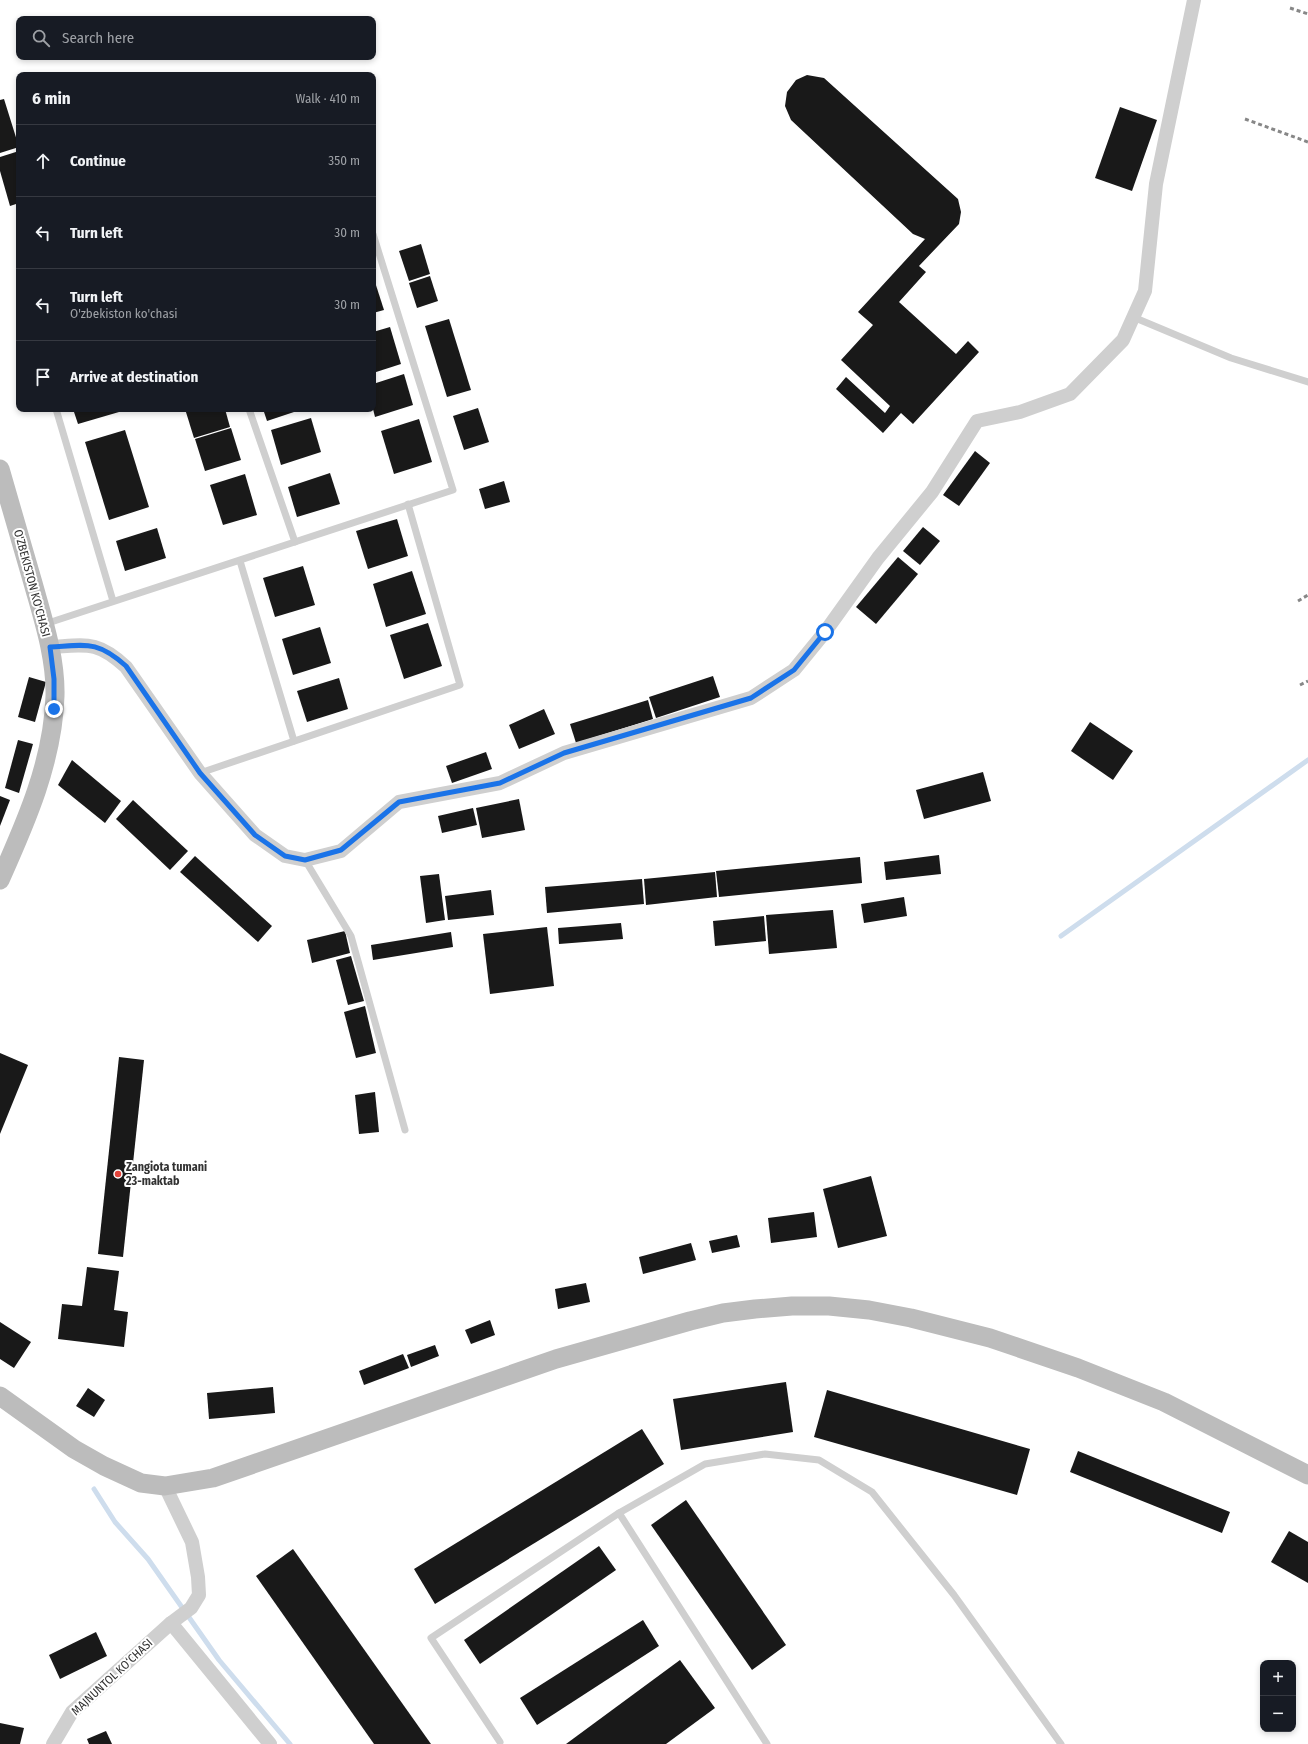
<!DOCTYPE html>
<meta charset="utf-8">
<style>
body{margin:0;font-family:"Fira Sans Condensed",sans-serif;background:#242831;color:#f1f3f6}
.controls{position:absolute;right:12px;bottom:12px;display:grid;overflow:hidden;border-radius:8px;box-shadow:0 2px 6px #0003}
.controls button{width:36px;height:36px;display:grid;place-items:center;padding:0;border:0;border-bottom:1px solid #363941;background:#171b24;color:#f1f3f6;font:20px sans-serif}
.stop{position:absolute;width:12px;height:12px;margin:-9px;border:3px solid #1a73e8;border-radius:50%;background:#fff}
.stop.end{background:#1a73e8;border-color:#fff;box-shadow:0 1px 4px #0008}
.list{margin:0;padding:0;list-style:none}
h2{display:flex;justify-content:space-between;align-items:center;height:52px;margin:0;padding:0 16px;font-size:17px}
h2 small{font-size:13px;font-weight:400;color:#9ea1a6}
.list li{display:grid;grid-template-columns:26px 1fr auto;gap:12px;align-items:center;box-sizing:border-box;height:72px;padding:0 16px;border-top:1px solid #363941}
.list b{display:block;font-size:15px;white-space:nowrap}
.list p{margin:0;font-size:13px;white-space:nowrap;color:#9ea1a6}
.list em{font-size:13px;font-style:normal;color:#9ea1a6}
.icon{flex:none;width:22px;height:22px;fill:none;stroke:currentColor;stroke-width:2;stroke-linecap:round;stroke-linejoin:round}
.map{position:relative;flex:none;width:1308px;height:1744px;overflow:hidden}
.search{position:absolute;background:#171b24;box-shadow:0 2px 6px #0003;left:16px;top:16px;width:360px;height:44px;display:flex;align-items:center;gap:10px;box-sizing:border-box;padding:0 14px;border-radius:8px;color:#9ea1a6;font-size:15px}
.panel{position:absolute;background:#171b24;box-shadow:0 2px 6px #0003;left:16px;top:72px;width:360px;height:340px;border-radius:8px}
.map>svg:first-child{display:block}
</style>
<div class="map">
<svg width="1308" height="1744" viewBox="0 0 1308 1744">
<rect width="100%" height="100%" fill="#fff"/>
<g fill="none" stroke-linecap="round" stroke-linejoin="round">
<!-- stream -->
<g stroke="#cedded" stroke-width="5">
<path d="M 1061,936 L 1308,760"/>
<path d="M 94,1489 L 115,1522 L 148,1559 L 219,1660 L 290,1744"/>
</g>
</g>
<!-- building -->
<g fill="#191919">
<path d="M 807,75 L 824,78 L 958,199 L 961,212 L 959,224 L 919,266 L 926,272 L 899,302 L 956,354 L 968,341 L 979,352 L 913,424 L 901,413 L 883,433 L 836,389 L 846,377 L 885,413 L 890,406 L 841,360 L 873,325 L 858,312 L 925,239 L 913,234 L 791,120 L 785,106 L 787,92 L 796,80 Z"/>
<path d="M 4,99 L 19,147 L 0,153 L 0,100 Z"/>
<path d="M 1120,107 L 1157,120 L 1132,191 L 1095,178 Z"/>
<path d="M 19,151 L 19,203 L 10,206 L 0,171 L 0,157 Z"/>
<path d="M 421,244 L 430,274 L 409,281 L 399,251 Z"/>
<path d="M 430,276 L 438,301 L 417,308 L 409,283 Z"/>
<path d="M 374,279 L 384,310 L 373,313 L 373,280 Z"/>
<path d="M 449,319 L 471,390 L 447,397 L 425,326 Z"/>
<path d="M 390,327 L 401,364 L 373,373 L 373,332 Z"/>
<path d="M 404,374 L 413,405 L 375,417 L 373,409 L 373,384 Z"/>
<path d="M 478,408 L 489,442 L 464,450 L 453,416 Z"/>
<path d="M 73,409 L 118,409 L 119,412 L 78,424 Z"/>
<path d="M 185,409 L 225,409 L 230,427 L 194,438 Z"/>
<path d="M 263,409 L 303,409 L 267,421 Z"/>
<path d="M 311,418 L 321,452 L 281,465 L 271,430 Z"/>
<path d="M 419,419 L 432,462 L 394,474 L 381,431 Z"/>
<path d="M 231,428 L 241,460 L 205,471 L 195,439 Z"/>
<path d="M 125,430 L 149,507 L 109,520 L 85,442 Z"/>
<path d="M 975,451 L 990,463 L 959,506 L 943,495 Z"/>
<path d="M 330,473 L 340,504 L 297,517 L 288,487 Z"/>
<path d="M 245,474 L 257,515 L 223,525 L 210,485 Z"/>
<path d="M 504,481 L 510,502 L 485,509 L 479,489 Z"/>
<path d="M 397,519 L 408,556 L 368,569 L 356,531 Z"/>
<path d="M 923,527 L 940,541 L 920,565 L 903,551 Z"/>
<path d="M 157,528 L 166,558 L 125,571 L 116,541 Z"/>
<path d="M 898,557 L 918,574 L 876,624 L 856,607 Z"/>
<path d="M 303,566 L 315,605 L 275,617 L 263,578 Z"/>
<path d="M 412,571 L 426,614 L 386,627 L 373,584 Z"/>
<path d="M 428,623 L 442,666 L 404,679 L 390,635 Z"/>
<path d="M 320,627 L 331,663 L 293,675 L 282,639 Z"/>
<path d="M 713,676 L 720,697 L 656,718 L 649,697 Z"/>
<path d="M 29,677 L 46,682 L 35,722 L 18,717 Z"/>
<path d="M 339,678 L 348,709 L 307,722 L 297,691 Z"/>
<path d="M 648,700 L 653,719 L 576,743 L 570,724 Z"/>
<path d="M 544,709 L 555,734 L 519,749 L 509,725 Z"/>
<path d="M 1090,722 L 1133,751 L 1113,780 L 1071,751 Z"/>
<path d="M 18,740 L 33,744 L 19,793 L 5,788 Z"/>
<path d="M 486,752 L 492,769 L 452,783 L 446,766 Z"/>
<path d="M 72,760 L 121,801 L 105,823 L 58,785 Z"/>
<path d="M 983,772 L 991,801 L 924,819 L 916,790 Z"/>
<path d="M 0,796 L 10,800 L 0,826 Z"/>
<path d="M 519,799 L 525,830 L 482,838 L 476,808 Z"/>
<path d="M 133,800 L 188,851 L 170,870 L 116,819 Z"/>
<path d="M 473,808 L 477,825 L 442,833 L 438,816 Z"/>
<path d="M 939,855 L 941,874 L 886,880 L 884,862 Z"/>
<path d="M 195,856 L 272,926 L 258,942 L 180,872 Z"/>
<path d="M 860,857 L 862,883 L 719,897 L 716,871 Z"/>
<path d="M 715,872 L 717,897 L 646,905 L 644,879 Z"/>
<path d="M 439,874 L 445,920 L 426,923 L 420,876 Z"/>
<path d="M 642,879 L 644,904 L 547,913 L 545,887 Z"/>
<path d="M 491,890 L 494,915 L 448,920 L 445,896 Z"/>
<path d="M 904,897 L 907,916 L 864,923 L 861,904 Z"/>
<path d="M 833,910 L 837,948 L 769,954 L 766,915 Z"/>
<path d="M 764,916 L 766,941 L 715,946 L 713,921 Z"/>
<path d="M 621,923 L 623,939 L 559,944 L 558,928 Z"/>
<path d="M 547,927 L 554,986 L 490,994 L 483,934 Z"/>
<path d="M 345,931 L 350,953 L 312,963 L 307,940 Z"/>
<path d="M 451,932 L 453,947 L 373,960 L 371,945 Z"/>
<path d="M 351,956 L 364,1001 L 348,1005 L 336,960 Z"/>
<path d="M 365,1006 L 376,1053 L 356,1058 L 344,1012 Z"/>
<path d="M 0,1053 L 28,1065 L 0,1134 Z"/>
<path d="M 119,1057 L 144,1060 L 123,1257 L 98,1254 Z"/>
<path d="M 375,1092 L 379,1132 L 359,1134 L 355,1095 Z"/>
<path d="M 871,1176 L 887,1236 L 838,1248 L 823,1189 Z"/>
<path d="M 814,1212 L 817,1237 L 771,1243 L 768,1218 Z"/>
<path d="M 737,1235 L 740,1247 L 712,1253 L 709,1241 Z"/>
<path d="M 691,1243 L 696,1260 L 643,1274 L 639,1257 Z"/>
<path d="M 87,1267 L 119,1271 L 114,1310 L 128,1312 L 124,1347 L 58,1339 L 62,1304 L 82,1306 Z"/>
<path d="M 586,1283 L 590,1302 L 558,1309 L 555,1289 Z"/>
<path d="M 490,1320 L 495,1335 L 471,1344 L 465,1330 Z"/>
<path d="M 0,1322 L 31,1342 L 14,1368 L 0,1359 Z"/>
<path d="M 435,1345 L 439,1356 L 411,1367 L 407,1355 Z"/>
<path d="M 403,1354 L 409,1368 L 364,1385 L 359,1371 Z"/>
<path d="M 786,1382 L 793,1432 L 681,1450 L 673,1399 Z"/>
<path d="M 273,1387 L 275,1413 L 209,1419 L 207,1393 Z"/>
<path d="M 88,1388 L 105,1400 L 94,1417 L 76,1406 Z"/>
<path d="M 827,1390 L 1030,1449 L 1017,1495 L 814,1437 Z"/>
<path d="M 642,1429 L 664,1464 L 435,1604 L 414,1569 Z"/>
<path d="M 1078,1451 L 1230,1512 L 1222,1533 L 1070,1472 Z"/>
<path d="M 686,1500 L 786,1645 L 752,1670 L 651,1525 Z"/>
<path d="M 1289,1531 L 1308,1542 L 1308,1583 L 1271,1562 Z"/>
<path d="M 599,1546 L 616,1570 L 480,1664 L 464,1640 Z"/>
<path d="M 293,1549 L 431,1744 L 374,1744 L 256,1576 Z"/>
<path d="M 643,1620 L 659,1646 L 537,1725 L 520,1698 Z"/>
<path d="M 96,1632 L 107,1656 L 60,1679 L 49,1655 Z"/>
<path d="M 680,1660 L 715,1708 L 666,1744 L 566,1744 Z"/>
<path d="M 0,1723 L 24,1728 L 20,1744 L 0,1744 Z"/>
<path d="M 106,1731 L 112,1744 L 89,1744 L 87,1739 Z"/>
</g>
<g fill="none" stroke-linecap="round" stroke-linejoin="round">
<!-- service -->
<g stroke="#cfcfcf" stroke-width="7">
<path d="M 1133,317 L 1231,358 L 1308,382"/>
<path d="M 56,409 L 113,601"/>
<path d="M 249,409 L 295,542"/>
<path d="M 240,561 L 294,741"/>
<path d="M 45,624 L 453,490 L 373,234"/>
<path d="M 200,773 L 460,685 L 408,504"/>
<path d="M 305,860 L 351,936 L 405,1130"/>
<path d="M 619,1513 L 767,1744"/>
<path d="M 500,1742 L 431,1638 L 619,1513 L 705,1464 L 765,1454 L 819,1460 L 872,1492 L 954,1595 L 1061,1744"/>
</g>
<!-- minor -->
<g stroke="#cfcfcf" stroke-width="14">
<path d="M 50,647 C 86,645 97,640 126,667 L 200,773 L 255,835 L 285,856 L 305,860 L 341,851 L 399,802 L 500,783 L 564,753 L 751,698 L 794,670 L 825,632 L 878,558 L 932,492 L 977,421 L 1020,412 L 1070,394 L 1123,340 L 1145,291 L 1156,184 L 1194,0"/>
<path d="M 171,1623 L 270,1744"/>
<path d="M 53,1744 L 72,1712 L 171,1623 L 191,1608 L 199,1595 L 198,1577 L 192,1542 L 165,1486"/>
</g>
<!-- secondary -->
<g stroke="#bcbcbc" stroke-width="19">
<path d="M 0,469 C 11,507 22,545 33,583 C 43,619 56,658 55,696 C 53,761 26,822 0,880"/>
<path d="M 0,1396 L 74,1449 L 104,1466 L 141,1483 L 165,1486 L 213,1478 L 556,1359 L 690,1321 L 723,1313 L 755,1309 L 792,1306 L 829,1306 L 869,1310 L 911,1318 L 990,1338 L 1078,1368 L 1164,1402 L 1308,1475"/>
</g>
<!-- rail -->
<g stroke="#878787" stroke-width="3" stroke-dasharray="4 3" stroke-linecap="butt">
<path d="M 1290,8 L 1308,14"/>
<path d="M 1245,119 L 1308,142"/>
<path d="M 1298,601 L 1308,595"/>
<path d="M 1300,685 L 1308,681"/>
</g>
</g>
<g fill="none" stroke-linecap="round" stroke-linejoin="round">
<!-- route -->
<path stroke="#1a73e8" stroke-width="5" d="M 54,709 L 54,679 L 50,647 C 86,645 97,640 126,666 L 200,773 L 255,835 L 285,856 L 305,860 L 341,850 L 399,802 L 500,783 L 564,753 L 751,698 L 794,670 L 825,632"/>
</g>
<!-- markers -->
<circle fill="#e3443b" stroke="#fff" stroke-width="1.5" cx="118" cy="1174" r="4"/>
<g text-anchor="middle" stroke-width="4" stroke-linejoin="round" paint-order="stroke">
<!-- street labels -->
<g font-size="12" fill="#323232" stroke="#fff">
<text transform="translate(32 583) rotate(75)" y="4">O'ZBEKISTON KO'CHASI</text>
<text transform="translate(112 1677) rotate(-43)" y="4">MAJNUNTOL KO‘CHASI</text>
</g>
<!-- poi labels -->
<g font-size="12" font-weight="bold" fill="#323232" stroke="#fff" text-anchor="start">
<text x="126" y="1171">Zangiota tumani<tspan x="126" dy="14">23-maktab</tspan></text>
</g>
</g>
</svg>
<div class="controls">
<button>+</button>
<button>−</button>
</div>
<div class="stop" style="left:825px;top:632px"></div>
<div class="stop end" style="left:54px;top:709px"></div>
<div class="search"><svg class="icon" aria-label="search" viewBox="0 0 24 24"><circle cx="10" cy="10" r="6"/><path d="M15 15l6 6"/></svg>Search here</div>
<section class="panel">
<h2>6 min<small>Walk · 410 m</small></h2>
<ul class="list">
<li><svg class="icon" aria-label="ahead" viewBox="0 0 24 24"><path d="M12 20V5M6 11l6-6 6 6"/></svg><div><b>Continue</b></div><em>350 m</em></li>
<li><svg class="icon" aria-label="left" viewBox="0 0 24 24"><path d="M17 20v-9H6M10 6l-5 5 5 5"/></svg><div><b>Turn left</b></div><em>30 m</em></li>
<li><svg class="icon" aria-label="left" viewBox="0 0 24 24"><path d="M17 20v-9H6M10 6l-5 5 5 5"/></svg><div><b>Turn left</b><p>O'zbekiston ko'chasi</p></div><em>30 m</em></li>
<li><svg class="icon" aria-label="arrive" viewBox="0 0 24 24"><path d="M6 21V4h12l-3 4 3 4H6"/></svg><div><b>Arrive at destination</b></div></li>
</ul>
</section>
</div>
